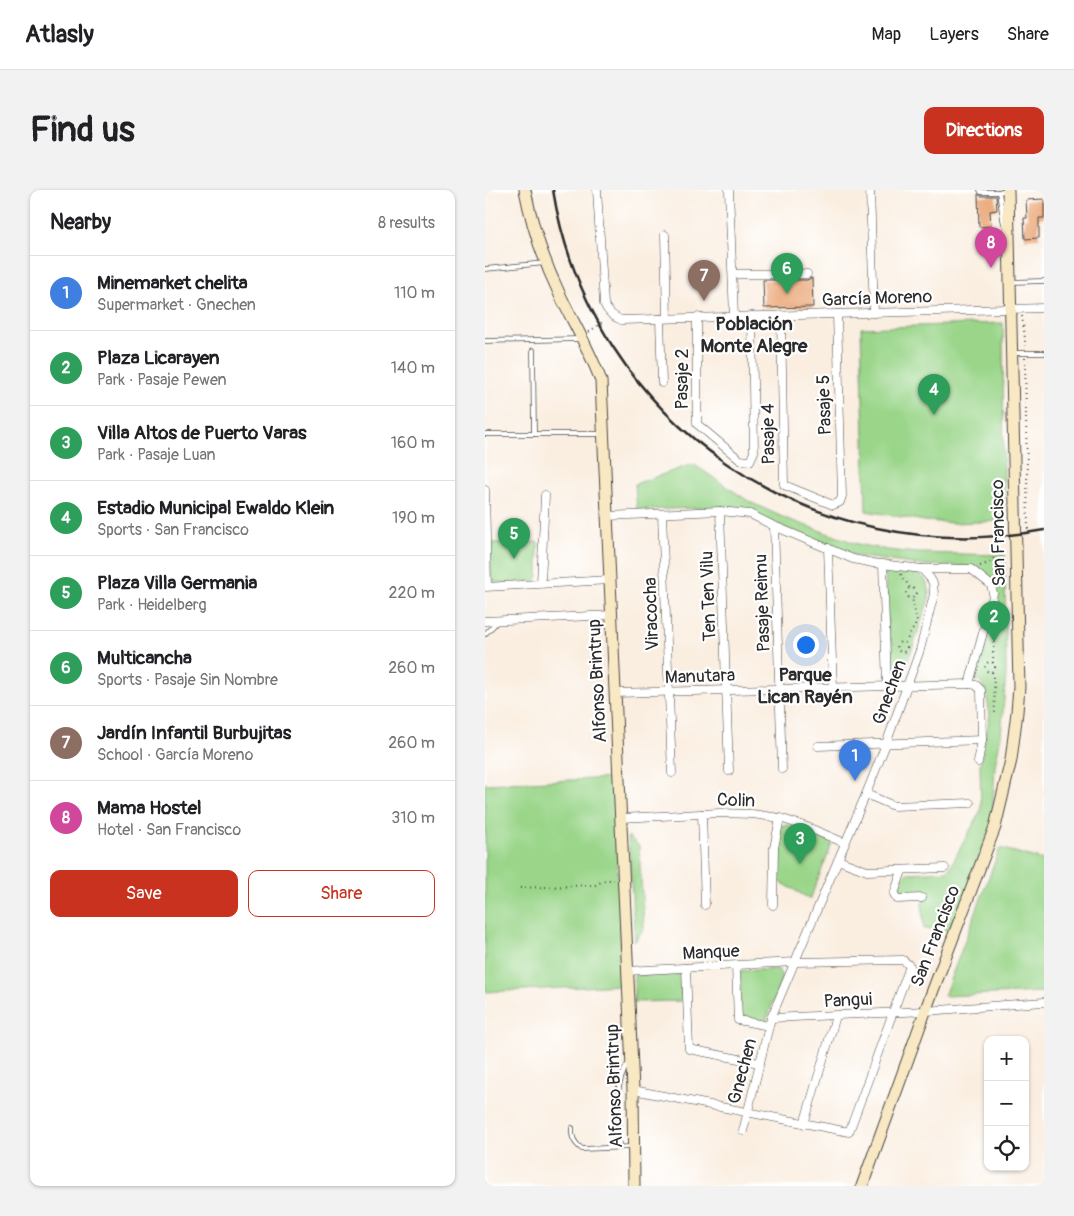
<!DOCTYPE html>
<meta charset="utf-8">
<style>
body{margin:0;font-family:Pangolin,sans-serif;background:#f2f2f2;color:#202124}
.controls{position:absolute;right:15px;bottom:15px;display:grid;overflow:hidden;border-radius:10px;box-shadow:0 1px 4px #0004}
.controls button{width:45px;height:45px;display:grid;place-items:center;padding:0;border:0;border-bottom:1px solid #e0e0e0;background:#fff;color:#202124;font:25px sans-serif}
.you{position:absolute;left:320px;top:454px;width:18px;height:18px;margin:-12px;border:4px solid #fff;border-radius:50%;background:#1a73e8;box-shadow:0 0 0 8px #1a73e833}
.badge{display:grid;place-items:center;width:32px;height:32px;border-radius:50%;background:#c8321e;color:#fff;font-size:16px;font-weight:700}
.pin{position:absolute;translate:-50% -41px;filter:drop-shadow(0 1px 2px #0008)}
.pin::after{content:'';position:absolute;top:26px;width:18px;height:15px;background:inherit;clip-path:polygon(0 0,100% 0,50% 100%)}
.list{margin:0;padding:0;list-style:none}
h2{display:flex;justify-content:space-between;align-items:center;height:65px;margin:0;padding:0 20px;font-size:21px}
h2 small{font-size:16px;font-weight:400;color:#757577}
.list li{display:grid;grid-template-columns:32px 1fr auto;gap:15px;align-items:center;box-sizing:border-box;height:75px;padding:0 20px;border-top:1px solid #e0e0e0}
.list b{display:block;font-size:19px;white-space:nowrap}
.list p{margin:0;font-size:16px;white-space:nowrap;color:#757577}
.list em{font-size:16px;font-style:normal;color:#757577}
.actions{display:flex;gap:10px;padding:15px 20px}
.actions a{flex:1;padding:11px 0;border:1px solid #c8321e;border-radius:10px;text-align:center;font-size:18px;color:#c8321e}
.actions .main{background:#c8321e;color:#fff}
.icon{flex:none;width:28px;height:28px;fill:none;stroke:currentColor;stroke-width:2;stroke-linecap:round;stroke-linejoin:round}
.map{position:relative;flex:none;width:559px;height:996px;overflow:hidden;border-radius:10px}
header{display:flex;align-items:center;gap:30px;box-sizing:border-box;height:70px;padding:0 25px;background:#fff;border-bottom:1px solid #e0e0e0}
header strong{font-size:24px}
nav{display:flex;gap:28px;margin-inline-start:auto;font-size:18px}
.intro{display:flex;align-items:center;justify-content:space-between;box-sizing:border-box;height:120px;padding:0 30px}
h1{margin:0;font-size:35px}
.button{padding:12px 22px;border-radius:10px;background:#c8321e;color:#fff;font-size:18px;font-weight:700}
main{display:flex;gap:30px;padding:0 30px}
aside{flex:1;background:#fff;border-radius:10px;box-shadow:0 1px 4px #0004}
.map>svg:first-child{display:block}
</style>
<header>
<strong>Atlasly</strong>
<nav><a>Map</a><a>Layers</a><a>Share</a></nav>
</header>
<div class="intro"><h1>Find us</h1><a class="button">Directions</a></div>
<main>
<aside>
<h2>Nearby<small>8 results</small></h2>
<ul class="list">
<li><span class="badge" style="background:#3f7fe0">1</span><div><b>Minemarket chelita</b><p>Supermarket · Gnechen</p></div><em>110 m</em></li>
<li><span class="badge" style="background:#2e9e5b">2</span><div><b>Plaza Licarayen</b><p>Park · Pasaje Pewen</p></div><em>140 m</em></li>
<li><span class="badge" style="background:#2e9e5b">3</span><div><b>Villa Altos de Puerto Varas</b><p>Park · Pasaje Luan</p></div><em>160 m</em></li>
<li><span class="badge" style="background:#2e9e5b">4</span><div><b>Estadio Municipal Ewaldo Klein</b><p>Sports · San Francisco</p></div><em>190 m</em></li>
<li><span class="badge" style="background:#2e9e5b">5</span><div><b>Plaza Villa Germania</b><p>Park · Heidelberg</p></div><em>220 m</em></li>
<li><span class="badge" style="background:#2e9e5b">6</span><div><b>Multicancha</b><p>Sports · Pasaje Sin Nombre</p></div><em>260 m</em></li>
<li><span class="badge" style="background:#8d6e63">7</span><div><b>Jardín Infantil Burbujitas</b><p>School · García Moreno</p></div><em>260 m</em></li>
<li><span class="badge" style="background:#d1479c">8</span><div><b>Mama Hostel</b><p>Hotel · San Francisco</p></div><em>310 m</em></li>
</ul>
<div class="actions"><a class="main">Save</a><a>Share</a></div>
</aside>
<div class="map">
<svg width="559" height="996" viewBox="0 0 559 996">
<rect width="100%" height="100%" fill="#fff"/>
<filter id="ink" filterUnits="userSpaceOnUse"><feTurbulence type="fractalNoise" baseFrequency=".02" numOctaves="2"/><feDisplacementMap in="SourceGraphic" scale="10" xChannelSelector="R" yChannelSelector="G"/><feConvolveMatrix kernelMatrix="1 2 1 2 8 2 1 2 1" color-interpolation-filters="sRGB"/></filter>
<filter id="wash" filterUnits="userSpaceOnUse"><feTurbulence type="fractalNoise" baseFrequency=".0096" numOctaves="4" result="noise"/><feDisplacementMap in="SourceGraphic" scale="20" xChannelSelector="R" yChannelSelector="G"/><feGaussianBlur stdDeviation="1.12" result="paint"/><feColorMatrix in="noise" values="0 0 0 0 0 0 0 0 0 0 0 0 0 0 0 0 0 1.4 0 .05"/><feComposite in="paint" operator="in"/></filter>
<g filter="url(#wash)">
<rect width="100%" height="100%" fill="#faeee0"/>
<!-- green -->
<g fill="#9ad589" stroke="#62805a">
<path d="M 518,133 L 519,331 L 468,333 L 440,331 L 381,321 L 376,138 Z"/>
<path d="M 208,274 L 265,312 L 302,329 L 373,354 L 402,360 L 433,363 L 520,365 L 521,484 L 516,546 L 510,575 L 507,633 L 467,740 L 439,739 L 437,714 L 438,712 L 440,711 L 440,704 L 431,704 L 429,706 L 417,706 C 411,698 416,688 423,683 L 463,681 L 496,620 L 495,574 L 505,524 L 500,499 L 495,492 L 491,490 L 488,485 L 511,403 L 510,392 L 492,378 L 478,376 L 434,375 L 370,366 L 258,321 L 245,317 L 152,320 L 150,294 Z"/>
<path d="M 53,352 L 53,386 L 50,391 L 11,393 L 6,387 L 5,353 Z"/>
<path d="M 406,380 L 435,384 C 443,392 445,398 444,409 L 417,489 L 405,490 L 400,382 Z"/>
<path d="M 129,588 L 137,795 L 0,802 L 0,594 Z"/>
<path d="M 297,635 L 303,635 L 342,650 L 347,654 L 325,709 L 292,690 L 292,658 Z"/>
<path d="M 143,646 L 154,656 L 159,738 L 150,751 Z"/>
<path d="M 515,658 L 559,670 L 559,802 L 459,806 Z"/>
<path d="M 293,779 L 297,787 L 281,832 L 256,828 L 255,781 Z"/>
<path d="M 196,784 L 197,811 L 149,812 L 149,785 Z"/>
</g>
<g id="blocks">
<!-- building -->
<g fill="#eaa676">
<path d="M 493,4 L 496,6 L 511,6 L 512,20 L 505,21 L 506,36 L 494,37 Z"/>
<path d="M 559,9 L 559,28 L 554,28 L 554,48 L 540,49 L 539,28 L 542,28 L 541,10 Z"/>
<path d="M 326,88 L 327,88 L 328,117 L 279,118 L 278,90 L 322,90 Z"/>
</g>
</g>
</g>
<g filter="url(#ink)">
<use href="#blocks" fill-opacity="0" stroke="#4a4846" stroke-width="1"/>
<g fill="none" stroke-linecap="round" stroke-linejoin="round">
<!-- lane casing -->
<g stroke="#4a4846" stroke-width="5.5">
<g id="lane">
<path d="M 495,0 L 496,2 L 514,2 L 521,0"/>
<path d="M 514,2 L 518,29 L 519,34"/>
<path d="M 0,79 L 60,73"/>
<path d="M 526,92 L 559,91"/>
<path d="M 0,151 L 95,149"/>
<path d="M 48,160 L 49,244 L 116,244"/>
<path d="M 529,163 L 559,163"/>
<path d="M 0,244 L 49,244"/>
<path d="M 0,444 L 13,431"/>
<path d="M 87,938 C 86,947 90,954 97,959 L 146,957"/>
<path d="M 134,957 C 133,929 127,897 144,872"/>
</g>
</g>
<!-- street casing -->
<g stroke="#4a4846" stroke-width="9">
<g id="street">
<path d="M 112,0 L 119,114 C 123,122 127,126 136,130 L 559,118"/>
<path d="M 244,0 L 249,127"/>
<path d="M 385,0 L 389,123"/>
<path d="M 180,45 L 182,128"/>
<path d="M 248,84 L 322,84"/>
<path d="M 296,125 L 299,295 L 348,315 L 355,312 L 357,306 L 352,124"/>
<path d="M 212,127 L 212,234 L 255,270 L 265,271 L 269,262 L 267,126"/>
<path d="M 175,129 L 177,193"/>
<path d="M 0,300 L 2,396"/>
<path d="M 235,321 L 244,581"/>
<path d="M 177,324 L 187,583"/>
<path d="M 122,326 L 235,321 L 265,324 L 289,336 L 368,369 L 388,373 L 437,379 L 445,388 L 448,393 L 449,404 L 435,460 L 401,554 L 381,604 L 286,828 L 258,941"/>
<path d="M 289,336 L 297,579"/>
<path d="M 343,358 L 348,498"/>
<path d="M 398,374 L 402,496"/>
<path d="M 437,379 L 486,379 L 506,395 L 508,403 L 507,410 L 484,494 L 491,495 L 496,500 L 497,550 L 493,572"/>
<path d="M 56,393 L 60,305"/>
<path d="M 0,397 L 125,390"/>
<path d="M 0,431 L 127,425"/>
<path d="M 130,503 L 484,494"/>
<path d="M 333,556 L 497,550"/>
<path d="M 381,604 L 409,616 L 485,613"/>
<path d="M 217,624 L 220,715"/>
<path d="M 136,628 L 235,623 L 267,624 L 295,628 L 322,637 L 360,653"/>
<path d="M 353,670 L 382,681 L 460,678"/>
<path d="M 417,681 L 409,704 L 412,709 L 437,708"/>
<path d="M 288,715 L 289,658 L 295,628"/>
<path d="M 251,776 L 253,830 L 284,836"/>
<path d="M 201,778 L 204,859 L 274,873"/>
<path d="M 142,781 L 310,772 L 418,770 L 425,776 L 364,942 L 148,900"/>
<path d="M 286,828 L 441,821 L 559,812"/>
<path d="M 319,934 L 351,826"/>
</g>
</g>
<!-- secondary casing -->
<g stroke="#4a4846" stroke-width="13">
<g id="secondary">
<path d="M 40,0 C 47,36 59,72 75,105 C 89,134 105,161 116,191 L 148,900 L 149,996"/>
<path d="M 377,996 L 445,808 L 510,637 L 526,570 L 532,522 L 534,497 L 523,0"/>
</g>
</g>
<!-- path -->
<g stroke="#4a4846" stroke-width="2" stroke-dasharray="1 4" stroke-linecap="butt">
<path d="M 537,126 L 540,148 L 540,156"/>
<path d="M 104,142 L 120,130"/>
<path d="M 540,168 L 543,340"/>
<path d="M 495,376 C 520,369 506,357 515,341 C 516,338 518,337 520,334"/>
<path d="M 416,384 L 425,398"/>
<circle cx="426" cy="403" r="5"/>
<circle cx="417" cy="457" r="5"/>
<path d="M 420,453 L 432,432 L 427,408"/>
<circle cx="505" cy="477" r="5"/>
<path d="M 508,473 L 509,438"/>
<path d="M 507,482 L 509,494 L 510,524"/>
<path d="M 35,698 L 110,695 L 120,690 L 129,690"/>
</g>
<!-- lane -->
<use href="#lane" stroke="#fff" stroke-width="4"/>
<!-- street -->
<use href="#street" stroke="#fff" stroke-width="8"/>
<!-- secondary -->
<use href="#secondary" stroke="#f8e8c3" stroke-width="11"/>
<!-- rail -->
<path stroke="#2b2b2b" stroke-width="2.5" d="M 68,0 C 106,233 329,383 559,340"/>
</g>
</g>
<g text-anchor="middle" stroke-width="4.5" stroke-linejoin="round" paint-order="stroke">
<!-- street labels -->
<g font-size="18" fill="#2b2b2b" stroke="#fff">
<text transform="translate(392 108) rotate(-2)" y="6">García Moreno</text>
<text transform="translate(197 189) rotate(-90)" y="6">Pasaje 2</text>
<text transform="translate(339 215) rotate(-92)" y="6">Pasaje 5</text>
<text transform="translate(283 244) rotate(-91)" y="6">Pasaje 4</text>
<text transform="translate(513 343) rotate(-91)" y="6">San Francisco</text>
<text transform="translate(223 406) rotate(-92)" y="6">Ten Ten Vilu</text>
<text transform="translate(277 413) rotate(-92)" y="6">Pasaje Reimu</text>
<text transform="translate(166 424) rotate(-92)" y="6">Viracocha</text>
<text transform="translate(215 486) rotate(-2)" y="6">Manutara</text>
<text transform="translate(112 491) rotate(-93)" y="6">Alfonso Brintrup</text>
<text transform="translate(404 502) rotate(-70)" y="6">Gnechen</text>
<text transform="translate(251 610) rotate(2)" y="6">Colin</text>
<text transform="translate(450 746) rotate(-69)" y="6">San Francisco</text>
<text transform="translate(226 762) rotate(-3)" y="6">Manque</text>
<text transform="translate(363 810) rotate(-3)" y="6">Pangui</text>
<text transform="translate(257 881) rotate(-75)" y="6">Gnechen</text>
<text transform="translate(129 896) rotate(-92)" y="6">Alfonso Brintrup</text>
</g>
<!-- neighbourhood labels -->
<g font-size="19" font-weight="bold" fill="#2b2b2b" stroke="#fff">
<text x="269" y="140">Población<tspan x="269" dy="22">Monte Alegre</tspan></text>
<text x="320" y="491">Parque<tspan x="320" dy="22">Lican Rayén</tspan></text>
</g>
</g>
</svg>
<div class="controls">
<button>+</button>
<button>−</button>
<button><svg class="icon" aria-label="locate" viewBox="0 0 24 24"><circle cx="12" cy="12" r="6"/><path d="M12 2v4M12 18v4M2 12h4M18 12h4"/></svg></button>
</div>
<div class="you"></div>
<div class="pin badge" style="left:370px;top:591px;background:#3f7fe0">1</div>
<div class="pin badge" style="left:509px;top:452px;background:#2e9e5b">2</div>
<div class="pin badge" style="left:315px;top:674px;background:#2e9e5b">3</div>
<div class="pin badge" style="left:449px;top:225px;background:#2e9e5b">4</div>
<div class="pin badge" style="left:29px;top:369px;background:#2e9e5b">5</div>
<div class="pin badge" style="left:302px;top:104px;background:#2e9e5b">6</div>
<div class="pin badge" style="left:219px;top:111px;background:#8d6e63">7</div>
<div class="pin badge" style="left:506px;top:78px;background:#d1479c">8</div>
</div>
</main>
